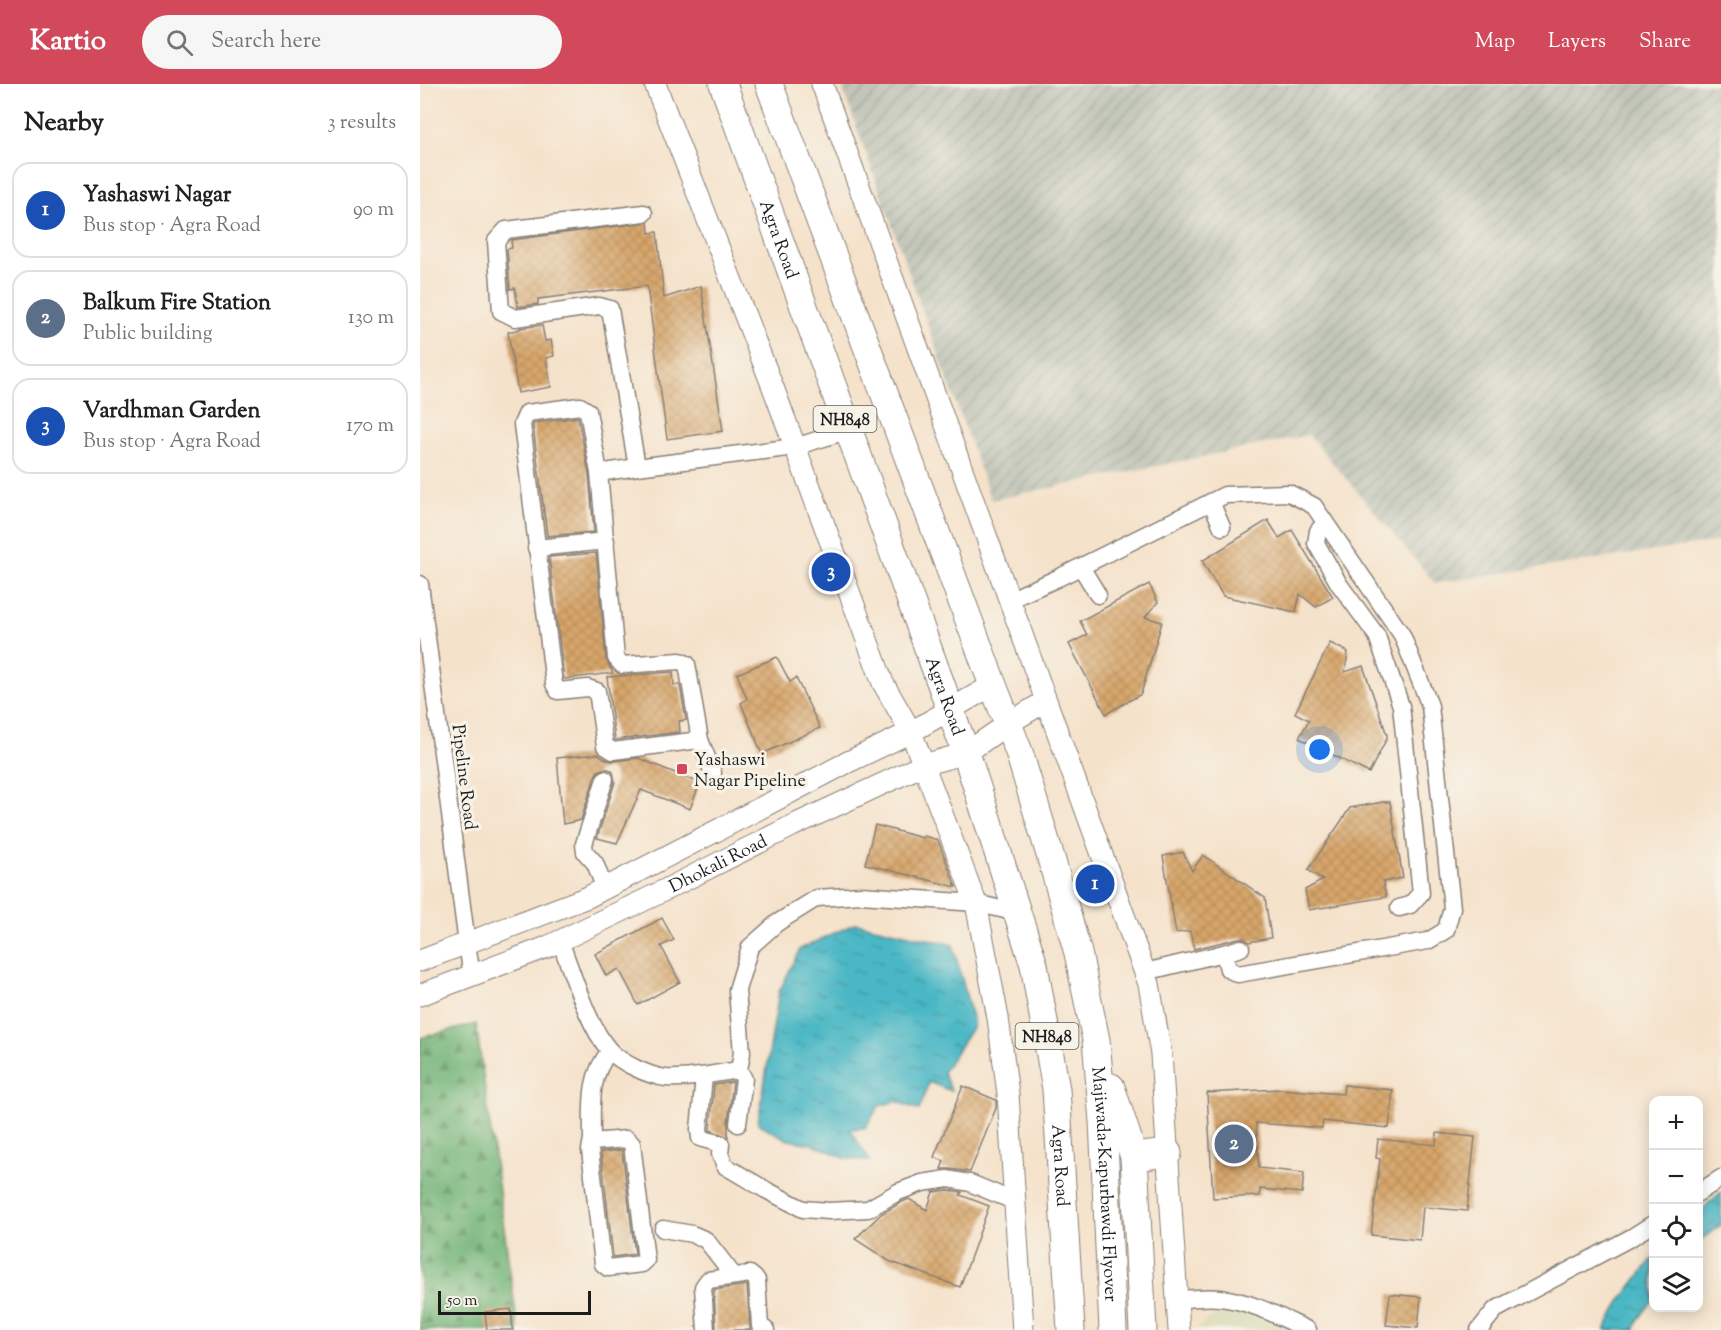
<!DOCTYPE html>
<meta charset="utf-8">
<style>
body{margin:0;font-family:"Sorts Mill Goudy",serif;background:#f6f6f6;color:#202124}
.controls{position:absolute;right:18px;bottom:18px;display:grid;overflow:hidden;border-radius:12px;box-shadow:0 3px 15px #0003}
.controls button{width:54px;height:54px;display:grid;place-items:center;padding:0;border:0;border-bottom:2px solid #e0e0e0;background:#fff;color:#202124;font:30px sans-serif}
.scale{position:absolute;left:18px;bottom:15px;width:153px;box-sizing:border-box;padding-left:6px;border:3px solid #1c1c1c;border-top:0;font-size:16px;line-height:21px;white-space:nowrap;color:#1c1c1c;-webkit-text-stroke:4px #f7f3e8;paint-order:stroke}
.you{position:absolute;left:900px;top:666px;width:21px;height:21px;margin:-15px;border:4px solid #fff;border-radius:50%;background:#1a73e8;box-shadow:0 0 0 9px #1a73e833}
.badge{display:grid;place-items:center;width:39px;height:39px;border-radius:50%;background:#d1495b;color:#fff;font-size:20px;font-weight:700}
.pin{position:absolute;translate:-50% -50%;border:3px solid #fff;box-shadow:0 2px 6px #0006}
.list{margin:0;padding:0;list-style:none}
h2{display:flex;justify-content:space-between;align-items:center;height:78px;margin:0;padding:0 24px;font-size:26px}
h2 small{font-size:20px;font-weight:400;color:#757577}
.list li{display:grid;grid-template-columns:39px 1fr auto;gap:18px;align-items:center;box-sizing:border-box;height:96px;margin:0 12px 12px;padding:0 12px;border:2px solid #e0e0e0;border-radius:18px}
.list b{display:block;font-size:22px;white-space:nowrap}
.list p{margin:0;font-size:20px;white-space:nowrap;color:#757577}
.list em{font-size:20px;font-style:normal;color:#757577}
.icon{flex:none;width:33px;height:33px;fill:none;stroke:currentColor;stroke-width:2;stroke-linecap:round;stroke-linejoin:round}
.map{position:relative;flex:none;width:1301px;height:1246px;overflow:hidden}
header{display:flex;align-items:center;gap:36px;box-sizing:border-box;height:84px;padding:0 30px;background:#d1495b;color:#fff}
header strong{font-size:28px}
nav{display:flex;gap:33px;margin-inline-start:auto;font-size:21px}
.search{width:420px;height:54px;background:#f6f6f6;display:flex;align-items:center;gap:15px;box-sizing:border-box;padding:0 21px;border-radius:33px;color:#757577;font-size:22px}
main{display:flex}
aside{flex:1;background:#fff}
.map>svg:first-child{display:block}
</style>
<header>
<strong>Kartio</strong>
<div class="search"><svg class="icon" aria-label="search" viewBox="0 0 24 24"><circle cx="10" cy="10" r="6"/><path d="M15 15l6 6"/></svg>Search here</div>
<nav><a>Map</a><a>Layers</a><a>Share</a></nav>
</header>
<main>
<aside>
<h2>Nearby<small>3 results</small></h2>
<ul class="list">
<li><span class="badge" style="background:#1a4fb4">1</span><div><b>Yashaswi Nagar</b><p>Bus stop · Agra Road</p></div><em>90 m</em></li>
<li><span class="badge" style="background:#5c6f8a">2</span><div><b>Balkum Fire Station</b><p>Public building</p></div><em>130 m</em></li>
<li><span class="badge" style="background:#1a4fb4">3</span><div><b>Vardhman Garden</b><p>Bus stop · Agra Road</p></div><em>170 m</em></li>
</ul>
</aside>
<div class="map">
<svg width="1301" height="1246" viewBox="0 0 1301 1246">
<defs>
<pattern id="industrial-furrows" width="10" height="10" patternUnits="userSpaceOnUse" patternTransform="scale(1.5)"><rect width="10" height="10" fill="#c2c6b9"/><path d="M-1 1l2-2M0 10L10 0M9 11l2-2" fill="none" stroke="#a6aa9e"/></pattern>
<pattern id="forest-firs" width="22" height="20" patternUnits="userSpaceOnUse" patternTransform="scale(1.5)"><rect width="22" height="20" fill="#72b477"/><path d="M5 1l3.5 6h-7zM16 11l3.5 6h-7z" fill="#5d9261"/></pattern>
<pattern id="water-ripples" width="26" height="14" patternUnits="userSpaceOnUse" patternTransform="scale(1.5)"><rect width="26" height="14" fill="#4ab7c5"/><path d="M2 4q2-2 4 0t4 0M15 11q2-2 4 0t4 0" fill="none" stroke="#3d949f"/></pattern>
<pattern id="building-cross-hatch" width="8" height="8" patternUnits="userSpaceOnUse" patternTransform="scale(1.5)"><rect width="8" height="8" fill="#d7a66b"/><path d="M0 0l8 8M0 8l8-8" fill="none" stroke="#b88e5c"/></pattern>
</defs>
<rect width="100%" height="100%" fill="#f7f3e8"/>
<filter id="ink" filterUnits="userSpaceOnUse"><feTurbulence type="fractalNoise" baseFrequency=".0167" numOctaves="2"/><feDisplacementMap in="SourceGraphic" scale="12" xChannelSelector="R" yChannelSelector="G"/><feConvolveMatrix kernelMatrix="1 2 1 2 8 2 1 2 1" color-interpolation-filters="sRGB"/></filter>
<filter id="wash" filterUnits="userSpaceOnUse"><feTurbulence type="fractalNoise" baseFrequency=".008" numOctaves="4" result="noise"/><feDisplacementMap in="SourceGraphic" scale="24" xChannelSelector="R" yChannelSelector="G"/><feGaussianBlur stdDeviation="1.35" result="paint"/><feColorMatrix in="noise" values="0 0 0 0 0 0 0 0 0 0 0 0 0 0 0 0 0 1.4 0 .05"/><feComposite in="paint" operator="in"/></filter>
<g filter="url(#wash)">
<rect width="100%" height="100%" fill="#f5e2cb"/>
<!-- built -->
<path fill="#dcdebc" d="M 807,1227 L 826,1227 L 843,1233 L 869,1246 L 776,1246 L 790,1234 Z"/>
<!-- industrial -->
<path fill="url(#industrial-furrows)" d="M 421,0 L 1301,0 L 1301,457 L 1015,499 L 889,351 L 571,416 Z"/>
<!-- forest -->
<path fill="url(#forest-firs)" stroke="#47684a" stroke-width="1.5" d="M 56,940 L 98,1246 L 0,1246 L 0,954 Z"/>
<!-- water -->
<g fill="url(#water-ripples)" stroke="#336a70" stroke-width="1.5">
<path d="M 436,839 L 533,861 L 554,941 L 523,988 L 531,1007 L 509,998 L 499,1026 L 476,1017 L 459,1022 L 445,1044 L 430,1045 L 450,1077 L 425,1074 L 392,1060 L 368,1056 L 338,1039 L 359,908 L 380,865 Z"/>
<path d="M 1301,1108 L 1301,1141 L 1279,1157 L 1279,1128 Z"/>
<path d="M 1233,1174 L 1233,1216 L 1219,1235 L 1214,1246 L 1185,1246 L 1199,1219 Z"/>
</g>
<g id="blocks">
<!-- building -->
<g fill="url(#building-cross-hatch)">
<path d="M 228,138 L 229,149 L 237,148 L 244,214 L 281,202 L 303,347 L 247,355 L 227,202 L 118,215 L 118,220 L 98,223 L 95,204 L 90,205 L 87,165 L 92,164 L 91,156 Z"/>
<path d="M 122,241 L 125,257 L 131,256 L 134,272 L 126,274 L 131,303 L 98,309 L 88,248 L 100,245 L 100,244 Z"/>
<path d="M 158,333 L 169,390 L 174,448 L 127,452 L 113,342 L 114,339 Z"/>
<path d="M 848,436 L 859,454 L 872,446 L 913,513 L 896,523 L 880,510 L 876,528 L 803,512 L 782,477 Z"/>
<path d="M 176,469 L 186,575 L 193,589 L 144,595 L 129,473 Z"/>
<path d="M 729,500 L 738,518 L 725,533 L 742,538 L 721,610 L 686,630 L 649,560 L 667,551 L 660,537 Z"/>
<path d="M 910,559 L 928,568 L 925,588 L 943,582 L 967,651 L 967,654 L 949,689 L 879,654 L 889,636 L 875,629 Z"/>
<path d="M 357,573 L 370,598 L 376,594 L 400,644 L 342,670 L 321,619 L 327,615 L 317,590 Z"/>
<path d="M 253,588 L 254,601 L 260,601 L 266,636 L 259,637 L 260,648 L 195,656 L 187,593 Z"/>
<path d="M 178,670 L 187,676 L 194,677 L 218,674 L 280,699 L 270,725 L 221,706 L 197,759 L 177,754 L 195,698 L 193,688 L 189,685 L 183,685 L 178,687 L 175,692 L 161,736 L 143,740 L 137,674 Z"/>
<path d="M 963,718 L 970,718 L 983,794 L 963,798 L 966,813 L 889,826 L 885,806 L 903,796 L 888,786 L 930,724 Z"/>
<path d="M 455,741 L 503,754 L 504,752 L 518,756 L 536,803 L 445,780 Z"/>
<path d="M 763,768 L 772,787 L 783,771 L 845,814 L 851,854 L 829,858 L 824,854 L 819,854 L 774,865 L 770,847 L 756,849 L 743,772 Z"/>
<path d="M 242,834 L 254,856 L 241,862 L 260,898 L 218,921 L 199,885 L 186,892 L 175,870 Z"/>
<path d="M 313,998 L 308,1039 L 308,1053 L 290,1046 L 294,1001 Z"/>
<path d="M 924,1001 L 973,1006 L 969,1044 L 903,1037 L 902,1044 L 836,1039 L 839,1084 L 884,1089 L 882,1109 L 840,1105 L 840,1112 L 793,1114 L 787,1009 L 860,1005 L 923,1010 Z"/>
<path d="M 543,1002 L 576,1016 L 576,1024 L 550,1088 L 530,1085 L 521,1085 L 524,1077 L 514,1073 Z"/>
<path d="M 1017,1049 L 1055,1053 L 1047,1127 L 1003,1123 L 1000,1156 L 951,1151 L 960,1075 L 956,1074 L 958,1055 L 1016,1061 Z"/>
<path d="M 202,1066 L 215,1170 L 193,1173 L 181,1068 Z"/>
<path d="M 528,1106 L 542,1108 L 540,1111 L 569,1122 L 540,1203 L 469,1177 L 435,1155 L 461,1130 L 482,1118 L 489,1115 L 507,1126 L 513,1108 Z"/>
<path d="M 327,1201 L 330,1246 L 296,1246 L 294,1206 Z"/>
<path d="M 970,1210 L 1001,1213 L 998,1244 L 966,1241 Z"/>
<path d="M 91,1225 L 93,1246 L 67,1246 L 65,1228 Z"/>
</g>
</g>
</g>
<g filter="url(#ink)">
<use href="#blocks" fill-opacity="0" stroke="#887f74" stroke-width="1.5"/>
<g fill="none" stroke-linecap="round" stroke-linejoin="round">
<!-- minor casing -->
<g stroke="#887f74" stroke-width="19">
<g id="minor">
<path d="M 217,383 L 190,225 L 179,222 L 95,234 L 81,227 L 76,157 L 86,146 L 224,129"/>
<path d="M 179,389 L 196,574 L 202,581 L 260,577 L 267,580 L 280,656 L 293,689"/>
<path d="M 791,418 L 802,443"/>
<path d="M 905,439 L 898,447 L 896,459 L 919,500 L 957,552 L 981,622 L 1001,809 L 990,821 L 979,824"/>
<path d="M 116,464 L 186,457"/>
<path d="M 661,483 L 678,511"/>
<path d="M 0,500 L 47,860 L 52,892"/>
<path d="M 589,516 L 638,494 L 805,411 L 869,409 L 894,422 L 982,551 L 1010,622 L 1032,824 L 1026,846 L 1008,857 L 818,890 L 808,885 L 804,869 L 725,888"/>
<path d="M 280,656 L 193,667 L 185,662 L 177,607 L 168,604 L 138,607 L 134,600 L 102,340 L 107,329 L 160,322 L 168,327 L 179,389 L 217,383 L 375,363 L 429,346"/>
<path d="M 184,803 L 175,779 L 165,768 L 164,760 L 185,695"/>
<path d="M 140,857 C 153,890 167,940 189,966 C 201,979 229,992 246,994 C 268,996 298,989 319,986 L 322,969 L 317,906 L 330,863 L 357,839 L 397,814 L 441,811 L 556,819 L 597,829"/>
<path d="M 804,869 L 821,864"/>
<path d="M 284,992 L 279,1046 L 280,1054 L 301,1060 L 300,1070 L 305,1082 L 346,1106 L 383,1125 L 409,1127 L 448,1125 L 478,1108 L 502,1099 L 528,1095 L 550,1099 L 596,1118"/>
<path d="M 318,1040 L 324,995 L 319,986"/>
<path d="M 172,1058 L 207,1055 L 212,1060 L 226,1176 L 222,1180 L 188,1184 L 183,1180 L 170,1066 L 172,1055 C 172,1024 168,992 190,967"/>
<path d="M 1278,1109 L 1301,1094"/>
<path d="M 243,1145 L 272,1150 L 286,1156 L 314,1192"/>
<path d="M 758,1215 C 772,1215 786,1212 800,1214 C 831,1217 860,1233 888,1246"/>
<path d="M 286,1246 L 283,1203 L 288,1196 L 330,1190 L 337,1196 L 340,1242 L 346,1246"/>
<path d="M 1059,1246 L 1075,1226 L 1212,1153 L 1234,1139"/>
</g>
</g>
<!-- tertiary casing -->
<g stroke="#887f74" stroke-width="23">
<g id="tertiary">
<path d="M 235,0 L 354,306 L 463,599 L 491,648 L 556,819 L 578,934 L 588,1010 L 603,1246"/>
<path d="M 402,0 L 729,900 L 741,970 L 759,1246"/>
<path d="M 0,877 L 168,813 L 356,716 L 426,679 L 491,648 L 573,601"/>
<path id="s1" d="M 0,911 L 127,863 L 235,811 L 372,742 L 503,681 L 546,669 L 589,639 L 626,617"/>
</g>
</g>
<!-- trunk casing -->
<g stroke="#887f74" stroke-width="29">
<g id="trunk">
<path id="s2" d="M 303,0 L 546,669 L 614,881 L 636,1005 L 651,1246"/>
<path id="s3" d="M 349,0 L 573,601 L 599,668 L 631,774 L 658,869 L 676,956 L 683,1037 L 693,1246"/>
<path d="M 691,1003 L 714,1073 L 723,1246"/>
<path d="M 714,1073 L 748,1069"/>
</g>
</g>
<!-- minor -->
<use href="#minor" stroke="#fff" stroke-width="16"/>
<!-- tertiary -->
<use href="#tertiary" stroke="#fff" stroke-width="21"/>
<!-- trunk -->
<use href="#trunk" stroke="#fff" stroke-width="27"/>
</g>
</g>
<!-- markers -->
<rect fill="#d1495b" stroke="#f7f3e8" stroke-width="2" x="256" y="679" width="12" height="12" rx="3"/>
<g text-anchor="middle" stroke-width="6" stroke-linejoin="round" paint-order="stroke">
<!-- shield labels -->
<g fill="#f7f3e8" stroke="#5e5c59" stroke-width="1.5">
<rect x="393.5" y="322" width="63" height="26" rx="4.5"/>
<rect x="595.5" y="939" width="63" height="26" rx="4.5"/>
</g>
<g font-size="16" font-weight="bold" fill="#1c1c1c">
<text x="425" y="341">NH848</text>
<text x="627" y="958">NH848</text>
</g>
<!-- street labels -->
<g font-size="18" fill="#1c1c1c" stroke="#f7f3e8">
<text dy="6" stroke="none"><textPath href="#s2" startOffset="165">Agra Road</textPath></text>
<text dy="6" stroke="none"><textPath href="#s2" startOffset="651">Agra Road</textPath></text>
<text transform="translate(45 693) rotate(83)" y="6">Pipeline Road</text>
<text dy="6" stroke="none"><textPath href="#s1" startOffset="326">Dhokali Road</textPath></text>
<text dy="6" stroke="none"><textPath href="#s2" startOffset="1137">Agra Road</textPath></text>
<text dy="6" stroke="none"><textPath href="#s3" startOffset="1156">Majiwada-Kapurbawdi Flyover</textPath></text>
</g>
<!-- poi labels -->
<g font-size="18" fill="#1c1c1c" stroke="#f7f3e8" text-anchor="start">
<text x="274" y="681">Yashaswi<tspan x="274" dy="21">Nagar Pipeline</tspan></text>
</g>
</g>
</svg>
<div class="controls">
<button>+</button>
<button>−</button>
<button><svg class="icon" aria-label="locate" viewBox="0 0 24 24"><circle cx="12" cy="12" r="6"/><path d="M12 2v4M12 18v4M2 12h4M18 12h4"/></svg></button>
<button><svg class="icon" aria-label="layers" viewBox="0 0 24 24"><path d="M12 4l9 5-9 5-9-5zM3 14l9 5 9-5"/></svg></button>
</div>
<div class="scale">50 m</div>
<div class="you"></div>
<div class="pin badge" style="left:675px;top:800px;background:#1a4fb4">1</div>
<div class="pin badge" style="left:814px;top:1060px;background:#5c6f8a">2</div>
<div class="pin badge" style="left:411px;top:488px;background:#1a4fb4">3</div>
</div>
</main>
